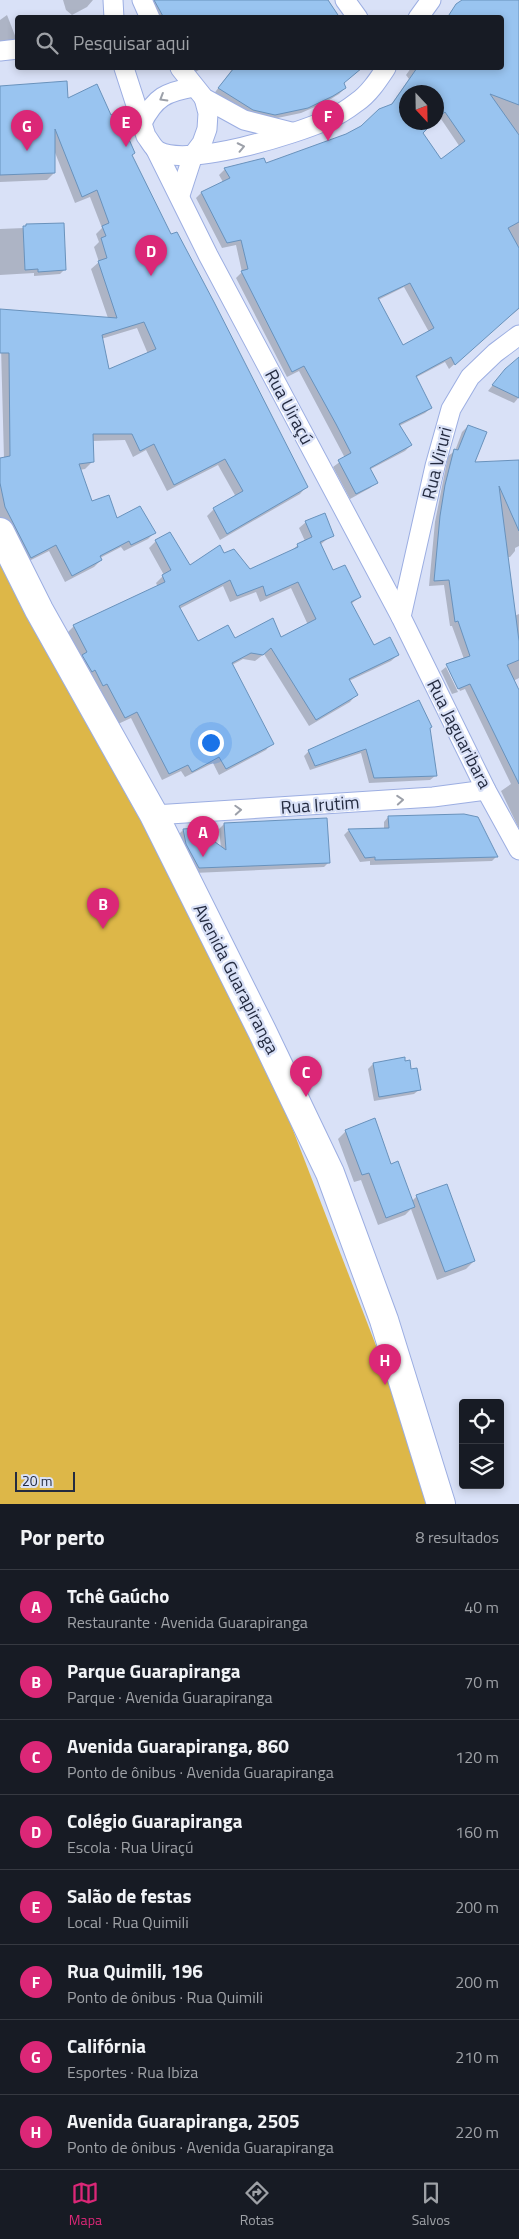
<!DOCTYPE html>
<html lang="pt">
<meta charset="utf-8">
<style>
body{margin:0;font-family:"Titillium Web",sans-serif;background:#242831;color:#f1f3f6}
.controls{position:absolute;right:15px;bottom:15px;display:grid;overflow:hidden;border-radius:5px;box-shadow:0 2px 8px #0003}
.controls button{width:45px;height:45px;display:grid;place-items:center;padding:0;border:0;border-bottom:1px solid #363941;background:#171b24;color:#f1f3f6;font:25px sans-serif}
.compass{position:absolute;left:399px;top:85px;width:45px;height:45px;border-radius:50%;background:#171b24;box-shadow:0 2px 8px #0003;rotate:158deg}
.scale{position:absolute;left:15px;bottom:12px;width:60px;box-sizing:border-box;padding-left:5px;border:2px solid #242b40;border-top:0;font-size:14px;line-height:18px;white-space:nowrap;color:#242b40;-webkit-text-stroke:4px #d9e1f7;paint-order:stroke}
.you{position:absolute;left:210px;top:742px;width:18px;height:18px;margin:-12px;border:4px solid #fff;border-radius:50%;background:#1a73e8;box-shadow:0 0 0 8px #1a73e833}
.badge{display:grid;place-items:center;width:32px;height:32px;border-radius:50%;background:#db2777;color:#fff;font-size:16px;font-weight:700}
.pin{position:absolute;translate:-50% -41px;filter:drop-shadow(0 1px 2px #0008)}
.pin::after{content:'';position:absolute;top:26px;width:18px;height:15px;background:inherit;clip-path:polygon(0 0,100% 0,50% 100%)}
.list{margin:0;padding:0;list-style:none}
h2{display:flex;justify-content:space-between;align-items:center;height:65px;margin:0;padding:0 20px;font-size:21px}
h2 small{font-size:16px;font-weight:400;color:#9ea1a6}
.list li{display:grid;grid-template-columns:32px 1fr auto;gap:15px;align-items:center;box-sizing:border-box;height:75px;padding:0 20px;border-top:1px solid #363941}
.list b{display:block;font-size:19px;white-space:nowrap}
.list p{margin:0;font-size:16px;white-space:nowrap;color:#9ea1a6}
.list em{font-size:16px;font-style:normal;color:#9ea1a6}
.icon{flex:none;width:28px;height:28px;fill:none;stroke:currentColor;stroke-width:2;stroke-linecap:round;stroke-linejoin:round}
.map{position:relative;flex:none;width:519px;height:1504px;overflow:hidden}
.search{position:absolute;background:#171b24;box-shadow:0 2px 8px #0003;left:15px;right:15px;top:15px;height:55px;display:flex;align-items:center;gap:12px;box-sizing:border-box;padding:0 18px;border-radius:5px;color:#9ea1a6;font-size:19px}
.sheet{height:665px;background:#171b24}
nav{display:flex;justify-content:space-around;align-items:center;box-sizing:border-box;height:70px;border-top:1px solid #363941;background:#171b24;font-size:14px;color:#9ea1a6}
nav a{display:grid;justify-items:center;gap:2px}
nav .on{color:#db2777}
.map>svg:first-child{display:block}
</style>
<div class="map">
<svg width="519" height="1504" viewBox="0 0 519 1504">
<rect width="100%" height="100%" fill="#d9e1f7"/>
<!-- green -->
<path fill="#ddb748" d="M 0,550 L 256,1034 L 437,1504 L 0,1504 Z"/>
<!-- shadow -->
<g fill="#0003" fill-rule="evenodd">
<path d="M 63,0 L 93,0 L 87,7 L 72,15 L 66,10 Z"/>
<path d="M 146,0 L 328,0 L 339,18 L 154,18 Z"/>
<path d="M 464,0 L 519,0 L 519,309 L 485,336 L 449,369 L 445,362 L 415,378 L 431,408 L 425,413 L 399,426 L 411,445 L 405,451 L 369,470 L 376,482 L 370,488 L 350,499 L 333,467 L 345,458 L 299,371 L 287,377 L 236,278 L 242,272 L 236,245 L 222,248 L 196,198 L 201,193 L 223,182 L 219,175 L 225,169 L 265,165 L 346,135 L 361,127 L 390,106 L 409,79 L 406,75 L 411,68 L 502,68 L 502,18 L 446,18 ZM 406,92 L 436,92 L 439,116 L 460,147 L 441,160 L 421,133 L 406,122 ZM 404,287 L 429,332 L 402,347 L 378,300 Z"/>
<path d="M 7,15 L 16,38 L 11,43 L 0,44 L 0,20 Z"/>
<path d="M 190,68 L 202,68 L 194,73 Z"/>
<path d="M 233,68 L 361,68 L 343,83 L 345,88 L 339,94 L 326,102 L 301,113 L 268,120 L 247,115 L 213,95 Z"/>
<path d="M 0,87 L 67,100 L 131,155 L 171,236 L 306,487 L 300,494 L 220,540 L 207,516 L 214,509 L 236,497 L 218,465 L 167,491 L 146,450 L 133,457 L 125,440 L 92,441 L 92,462 L 85,469 L 79,470 L 91,503 L 117,519 L 155,532 L 148,539 L 124,551 L 121,547 L 100,558 L 101,560 L 94,567 L 65,582 L 49,551 L 23,564 L 0,518 L 0,459 L 4,459 L 0,310 L 108,318 L 91,269 L 99,262 L 94,247 L 99,242 L 96,234 L 102,228 L 90,197 L 75,203 L 54,150 L 54,173 L 47,180 L 0,182 ZM 137,328 L 148,354 L 108,371 L 101,339 Z"/>
<path d="M 26,225 L 65,269 L 60,274 L 34,276 L 34,273 L 0,275 L 0,229 L 24,228 Z"/>
<path d="M 519,358 L 519,397 L 514,403 L 488,391 L 500,376 Z"/>
<path d="M 468,426 L 473,464 L 519,462 L 519,546 L 515,548 L 515,551 L 510,557 L 507,557 L 514,616 L 519,614 L 519,678 L 513,681 L 519,692 L 519,829 L 501,791 L 511,784 L 465,689 L 460,691 L 448,667 L 446,667 L 464,659 L 452,626 L 450,626 L 444,585 L 429,586 L 435,522 L 448,456 L 455,451 L 462,432 Z"/>
<path d="M 306,522 L 332,535 L 320,545 L 333,572 L 360,597 L 351,604 L 373,646 L 398,655 L 391,661 L 349,681 L 356,695 L 350,702 L 309,726 L 264,654 L 255,661 L 243,659 L 232,665 L 272,743 L 266,750 L 219,775 L 213,763 L 185,777 L 181,771 L 162,780 L 131,718 L 118,724 L 100,689 L 96,692 L 67,633 L 74,626 L 158,587 L 156,583 L 164,575 L 149,548 L 156,541 L 189,567 L 224,555 L 250,570 L 291,551 L 298,545 L 305,541 L 299,528 ZM 223,586 L 230,602 L 256,592 L 260,602 L 291,588 L 308,625 L 281,639 L 197,643 L 179,609 Z"/>
<path d="M 446,667 L 458,692 L 452,694 L 441,671 Z"/>
<path d="M 429,729 L 435,776 L 430,780 L 369,783 L 361,753 L 310,770 L 304,756 L 309,751 Z"/>
<path d="M 388,817 L 496,857 L 492,861 L 370,865 L 370,861 L 360,862 L 344,835 L 348,831 L 384,830 L 384,822 Z"/>
<path d="M 224,824 L 329,862 L 324,867 L 194,873 L 178,835 L 183,830 L 221,848 L 219,829 Z"/>
<path d="M 373,1064 L 410,1070 L 420,1089 L 414,1094 L 374,1101 L 368,1069 Z"/>
<path d="M 346,1131 L 411,1202 L 417,1196 L 474,1261 L 466,1269 L 437,1280 L 411,1209 L 405,1215 L 378,1225 L 361,1180 L 354,1182 L 338,1139 Z"/>
</g>
<!-- building -->
<g fill="#99c4f0" stroke="#6992bc" fill-rule="evenodd">
<path d="M 154,0 L 328,0 L 340,18 L 164,18 Z"/>
<path d="M 462,0 L 519,0 L 519,105 L 490,94 L 519,135 L 519,222 L 508,228 L 519,248 L 519,308 L 455,365 L 451,357 L 416,376 L 432,408 L 399,424 L 412,445 L 370,468 L 378,483 L 356,494 L 338,460 L 351,453 L 336,424 L 304,366 L 292,372 L 241,271 L 248,269 L 241,240 L 227,243 L 201,192 L 230,178 L 224,168 L 264,158 L 266,163 L 346,134 L 361,126 L 379,109 L 392,104 L 417,68 L 502,68 L 502,18 L 447,18 L 456,4 ZM 406,92 L 436,92 L 436,120 L 445,112 L 465,141 L 441,159 L 423,133 L 434,122 L 406,122 ZM 410,283 L 434,328 L 403,345 L 378,298 Z"/>
<path d="M 234,68 L 362,68 L 344,83 L 346,88 L 333,96 L 308,108 L 275,115 L 253,110 L 218,88 Z"/>
<path d="M 67,81 L 68,98 L 97,84 L 111,115 L 117,112 L 135,153 L 132,155 L 171,234 L 177,232 L 214,302 L 308,487 L 227,534 L 213,508 L 243,491 L 225,459 L 174,485 L 154,444 L 140,451 L 132,434 L 93,434 L 94,462 L 79,464 L 92,501 L 109,495 L 117,518 L 140,506 L 156,533 L 131,545 L 129,541 L 100,556 L 102,560 L 72,576 L 56,545 L 31,558 L 5,507 L 0,483 L 0,458 L 10,456 L 9,353 L 0,353 L 0,309 L 117,318 L 98,261 L 107,258 L 101,238 L 106,236 L 102,226 L 109,223 L 97,190 L 82,197 L 55,129 L 55,173 L 0,175 L 0,86 ZM 144,322 L 156,349 L 109,369 L 102,335 Z"/>
<path d="M 64,223 L 66,270 L 38,272 L 38,269 L 25,270 L 23,226 L 26,226 L 26,224 Z"/>
<path d="M 519,357 L 519,398 L 492,385 L 505,369 Z"/>
<path d="M 468,425 L 487,432 L 475,462 L 519,460 L 519,531 L 499,486 L 519,641 L 519,660 L 507,665 L 519,690 L 519,784 L 470,684 L 458,689 L 446,664 L 470,656 L 458,621 L 455,622 L 449,580 L 434,581 L 440,516 L 445,485 L 454,449 L 458,450 Z"/>
<path d="M 325,513 L 334,536 L 320,542 L 333,570 L 345,565 L 361,597 L 351,602 L 374,645 L 390,637 L 399,655 L 349,679 L 358,695 L 316,720 L 271,648 L 263,655 L 251,653 L 232,663 L 274,744 L 226,769 L 219,757 L 192,772 L 188,765 L 169,774 L 137,712 L 125,718 L 107,684 L 103,686 L 95,670 L 92,672 L 82,655 L 87,652 L 73,625 L 165,582 L 162,575 L 171,570 L 155,540 L 170,532 L 190,565 L 220,545 L 224,553 L 234,549 L 250,569 L 298,547 L 297,544 L 312,537 L 305,521 ZM 230,580 L 237,596 L 263,586 L 266,596 L 298,582 L 316,619 L 281,637 L 273,618 L 235,638 L 228,625 L 198,641 L 179,606 Z"/>
<path d="M 419,700 L 432,727 L 430,728 L 437,776 L 374,778 L 366,749 L 315,766 L 308,750 Z"/>
<path d="M 464,814 L 478,817 L 498,857 L 375,860 L 375,857 L 365,858 L 348,829 L 389,828 L 388,816 Z"/>
<path d="M 327,818 L 330,863 L 199,868 L 186,844 L 183,829 L 196,828 L 226,850 L 224,823 Z"/>
<path d="M 405,1057 L 405,1061 L 410,1060 L 411,1069 L 417,1068 L 421,1090 L 379,1097 L 373,1063 Z"/>
<path d="M 375,1118 L 391,1164 L 398,1161 L 415,1207 L 386,1218 L 369,1173 L 362,1175 L 345,1130 Z"/>
<path d="M 447,1184 L 475,1261 L 445,1272 L 416,1195 Z"/>
</g>
<g fill="none" stroke-linecap="round" stroke-linejoin="round">
<!-- minor casing -->
<g stroke="#9caee2" stroke-width="21">
<g id="minor">
<path d="M 113,0 L 114,18"/>
<path d="M 142,0 L 150,18"/>
<path d="M 345,0 L 358,18"/>
<path d="M 418,18 L 431,0"/>
<path d="M 0,51 L 18,49"/>
<path d="M 124,68 L 146,136 C 150,141 153,148 158,151 C 188,168 296,134 327,120 C 337,116 348,109 357,102 C 369,94 378,80 386,68"/>
<path d="M 180,68 L 204,98 L 244,120 L 291,132"/>
<path d="M 142,123 C 155,97 166,92 194,87"/>
<path d="M 156,150 L 208,255 L 401,617 L 486,790 L 519,850"/>
<path d="M 180,195 L 193,155 L 202,143 L 207,129 L 208,113 L 204,98"/>
<path d="M 401,617 L 435,466 L 451,409 L 470,377 L 495,353 L 519,335"/>
<path d="M 154,815 L 433,797 L 486,790"/>
</g>
</g>
<!-- secondary casing -->
<g stroke="#9caee2" stroke-width="30">
<path id="secondary" d="M 0,532 L 39,610 L 154,815 L 262,1031 L 330,1173 L 384,1320 L 441,1504"/>
</g>
<!-- minor -->
<use href="#minor" stroke="#fff" stroke-width="19"/>
<!-- secondary -->
<use href="#secondary" stroke="#fff" stroke-width="28"/>
</g>
<!-- one-way arrows -->
<defs><path id="oneway-chevron" d="M-2-3.5L2.5 0L-2 3.5" fill="none" stroke-width="1.6" stroke-linecap="round" stroke-linejoin="round" transform="scale(1.25)"/></defs>
<g stroke="#9ca0a9">
<use href="#oneway-chevron" transform="translate(163 98) rotate(149)"/>
<use href="#oneway-chevron" transform="translate(241 147) rotate(-12)"/>
<use href="#oneway-chevron" transform="translate(400 800) rotate(-4)"/>
<use href="#oneway-chevron" transform="translate(238 810) rotate(-3)"/>
</g>
<g text-anchor="middle" stroke-width="4.5" stroke-linejoin="round" paint-order="stroke">
<!-- street labels -->
<g font-size="18" fill="#242b40" stroke="#d9e1f7">
<text transform="translate(289 407) rotate(62)" y="6">Rua Uiraçú</text>
<text transform="translate(437 463) rotate(-76)" y="6">Rua Viruri</text>
<text transform="translate(459 734) rotate(63)" y="6">Rua Jaguaribara</text>
<text transform="translate(320 805) rotate(-4)" y="6">Rua Irutim</text>
<text transform="translate(236 979) rotate(63)" y="6">Avenida Guarapiranga</text>
</g>
</g>
</svg>
<div class="controls">
<button><svg class="icon" aria-label="locate" viewBox="0 0 24 24"><circle cx="12" cy="12" r="6"/><path d="M12 2v4M12 18v4M2 12h4M18 12h4"/></svg></button>
<button><svg class="icon" aria-label="layers" viewBox="0 0 24 24"><path d="M12 4l9 5-9 5-9-5zM3 14l9 5 9-5"/></svg></button>
</div>
<svg class="compass" viewBox="-18 -18 36 36"><path d="M0-13l5 13h-10z" fill="#e53935"/><path d="M0 13l5-13h-10z" fill="#9ea1a6"/></svg>
<div class="scale">20 m</div>
<div class="you"></div>
<div class="pin badge" style="left:203px;top:857px">A</div>
<div class="pin badge" style="left:103px;top:929px">B</div>
<div class="pin badge" style="left:306px;top:1097px">C</div>
<div class="pin badge" style="left:151px;top:276px">D</div>
<div class="pin badge" style="left:126px;top:147px">E</div>
<div class="pin badge" style="left:328px;top:141px">F</div>
<div class="pin badge" style="left:27px;top:151px">G</div>
<div class="pin badge" style="left:385px;top:1385px">H</div>
<div class="search"><svg class="icon" aria-label="search" viewBox="0 0 24 24"><circle cx="10" cy="10" r="6"/><path d="M15 15l6 6"/></svg>Pesquisar aqui</div>
</div>
<section class="sheet">
<h2>Por perto<small>8 resultados</small></h2>
<ul class="list">
<li><span class="badge">A</span><div><b>Tchê Gaúcho</b><p>Restaurante · Avenida Guarapiranga</p></div><em>40 m</em></li>
<li><span class="badge">B</span><div><b>Parque Guarapiranga</b><p>Parque · Avenida Guarapiranga</p></div><em>70 m</em></li>
<li><span class="badge">C</span><div><b>Avenida Guarapiranga, 860</b><p>Ponto de ônibus · Avenida Guarapiranga</p></div><em>120 m</em></li>
<li><span class="badge">D</span><div><b>Colégio Guarapiranga</b><p>Escola · Rua Uiraçú</p></div><em>160 m</em></li>
<li><span class="badge">E</span><div><b>Salão de festas</b><p>Local · Rua Quimili</p></div><em>200 m</em></li>
<li><span class="badge">F</span><div><b>Rua Quimili, 196</b><p>Ponto de ônibus · Rua Quimili</p></div><em>200 m</em></li>
<li><span class="badge">G</span><div><b>Califórnia</b><p>Esportes · Rua Ibiza</p></div><em>210 m</em></li>
<li><span class="badge">H</span><div><b>Avenida Guarapiranga, 2505</b><p>Ponto de ônibus · Avenida Guarapiranga</p></div><em>220 m</em></li>
</ul>
</section>
<nav>
<a class="on"><svg class="icon" aria-label="map" viewBox="0 0 24 24"><path d="M3 6l6-2 6 2 6-2v14l-6 2-6-2-6 2zM9 4v14M15 6v14"/></svg>Mapa</a>
<a><svg class="icon" aria-label="directions" viewBox="0 0 24 24"><path d="M12 3l9 9-9 9-9-9zM9 14v-3h6M13 9l2 2-2 2"/></svg>Rotas</a>
<a><svg class="icon" aria-label="saved" viewBox="0 0 24 24"><path d="M7 4h10v16l-5-4-5 4z"/></svg>Salvos</a>
</nav>
